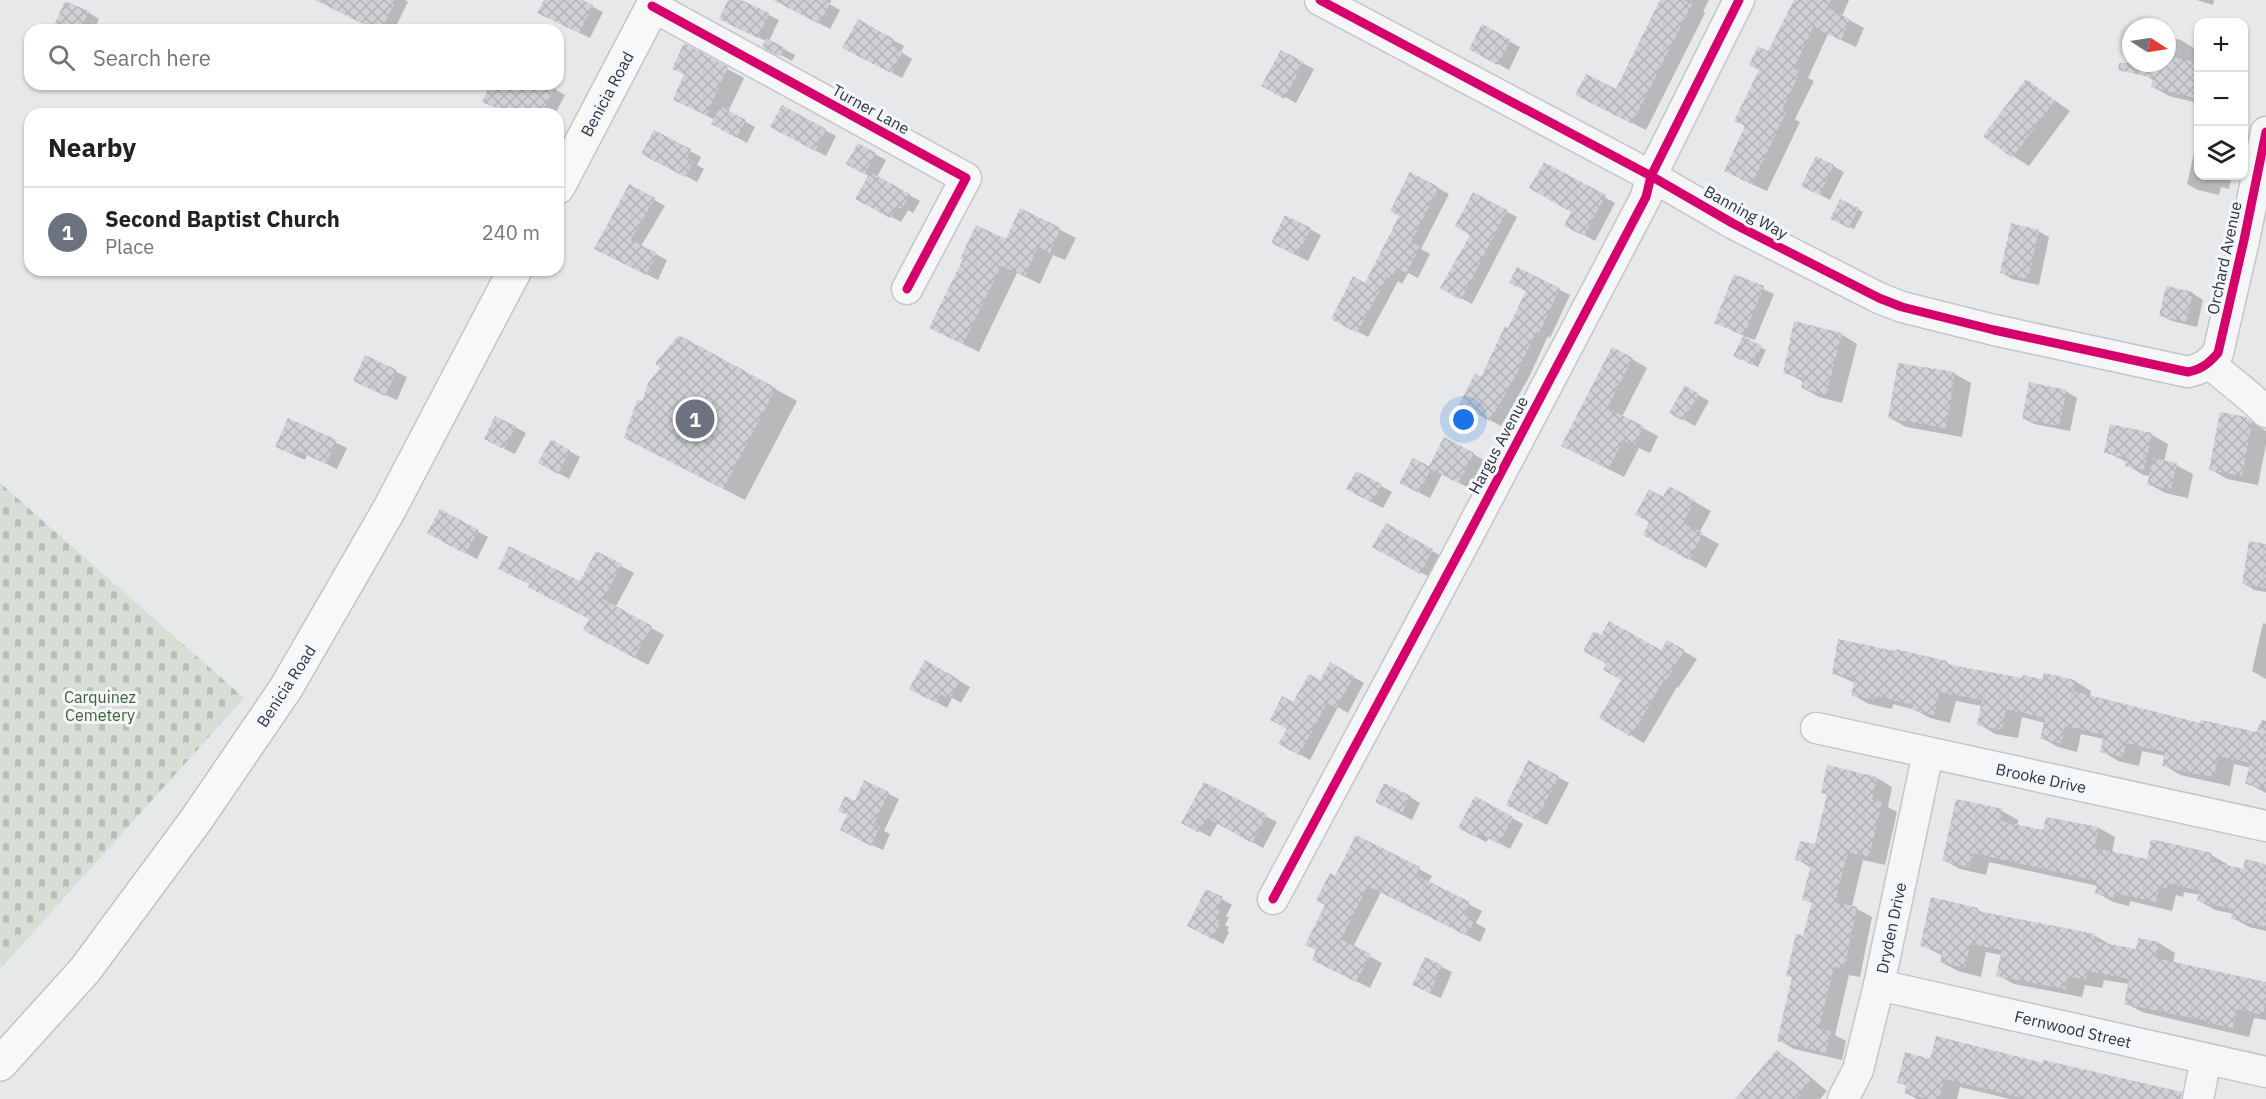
<!DOCTYPE html>
<meta charset="utf-8">
<style>
body{margin:0;font-family:"IBM Plex Sans",sans-serif;background:#f6f6f6;color:#202124}
.controls{position:absolute;right:18px;top:18px;display:grid;overflow:hidden;border-radius:12px;box-shadow:0 2px 4px #0004}
.controls button{width:54px;height:54px;display:grid;place-items:center;padding:0;border:0;border-bottom:2px solid #e0e0e0;background:#fff;color:#202124;font:30px sans-serif}
.compass{position:absolute;left:2122px;top:18px;width:54px;height:54px;border-radius:50%;background:#fff;box-shadow:0 2px 4px #0004;rotate:102deg}
.you{position:absolute;left:1464px;top:420px;width:21px;height:21px;margin:-15px;border:4px solid #fff;border-radius:50%;background:#1a73e8;box-shadow:0 0 0 9px #1a73e833}
.badge{display:grid;place-items:center;width:39px;height:39px;border-radius:50%;background:#6c737f;color:#fff;font-size:20px;font-weight:700}
.pin{position:absolute;translate:-50% -50%;border:3px solid #fff;box-shadow:0 2px 6px #0006}
.list{margin:0;padding:0;list-style:none}
h2{display:flex;justify-content:space-between;align-items:center;height:78px;margin:0;padding:0 24px;font-size:26px}
h2 small{font-size:20px;font-weight:400;color:#757577}
.list li{display:grid;grid-template-columns:39px 1fr auto;gap:18px;align-items:center;box-sizing:border-box;height:90px;padding:0 24px;border-top:2px solid #e0e0e0}
.list b{display:block;font-size:22px;white-space:nowrap}
.list p{margin:0;font-size:20px;white-space:nowrap;color:#757577}
.list em{font-size:20px;font-style:normal;color:#757577}
.icon{flex:none;width:33px;height:33px;fill:none;stroke:currentColor;stroke-width:2;stroke-linecap:round;stroke-linejoin:round}
.map{position:relative;flex:none;width:2266px;height:1099px;overflow:hidden}
.search{position:absolute;background:#fff;box-shadow:0 2px 4px #0004;left:24px;top:24px;width:540px;height:66px;display:flex;align-items:center;gap:15px;box-sizing:border-box;padding:0 21px;border-radius:18px;color:#757577;font-size:22px}
.panel{position:absolute;background:#fff;box-shadow:0 2px 4px #0004;left:24px;top:108px;width:540px;height:168px;border-radius:18px}
.map>svg:first-child{display:block}
</style>
<div class="map">
<svg width="2266" height="1099" viewBox="0 0 2266 1099">
<defs>
<pattern id="cemetery-stones" width="16" height="16" patternUnits="userSpaceOnUse" patternTransform="scale(1.5)"><rect width="16" height="16" fill="#d6ded6"/><path d="M2 7V4a2 2 0 0 1 4 0v3zM10 15v-3a2 2 0 0 1 4 0v3z" fill="#b8bfb9"/></pattern>
<pattern id="building-cross-hatch" width="8" height="8" patternUnits="userSpaceOnUse" patternTransform="scale(1.5)"><rect width="8" height="8" fill="#ced0d3"/><path d="M0 0l8 8M0 8l8-8" fill="none" stroke="#b1b3b6"/></pattern>
</defs>
<rect width="100%" height="100%" fill="#e6e8ea"/>
<!-- cemetery -->
<path fill="url(#cemetery-stones)" d="M 0,483 L 244,698 L 0,969 Z"/>
<!-- shadow -->
<g fill="#0003">
<path d="M 334,0 L 405,0 L 408,2 L 394,30 L 376,30 Z"/>
<path d="M 545,0 L 579,0 L 603,12 L 590,38 L 550,18 Z"/>
<path d="M 729,0 L 738,0 L 779,20 L 769,41 L 795,55 L 792,61 L 764,46 L 766,41 L 731,25 Z"/>
<path d="M 795,0 L 822,0 L 840,10 L 830,29 L 791,8 Z"/>
<path d="M 1662,0 L 1709,0 L 1703,12 L 1705,13 L 1646,130 L 1591,102 L 1616,91 Z"/>
<path d="M 1795,0 L 1849,0 L 1842,16 L 1864,28 L 1856,47 L 1828,34 L 1808,78 L 1814,81 L 1795,119 L 1800,122 L 1767,191 L 1740,179 L 1747,126 L 1769,53 Z"/>
<path d="M 2197,0 L 2214,0 L 2213,5 Z"/>
<path d="M 88,12 L 99,19 L 94,30 L 53,30 Z"/>
<path d="M 858,21 L 904,46 L 901,52 L 912,59 L 902,78 L 855,53 Z"/>
<path d="M 1483,27 L 1520,47 L 1509,70 L 1471,49 Z"/>
<path d="M 2167,37 L 2181,40 L 2197,50 L 2193,64 L 2198,65 L 2198,103 L 2169,96 L 2153,87 L 2154,81 L 2143,74 L 2145,63 L 2167,63 Z"/>
<path d="M 684,45 L 744,78 L 728,112 L 755,127 L 747,143 L 713,124 L 715,120 L 674,99 L 686,75 Z"/>
<path d="M 1281,52 L 1314,69 L 1296,103 L 1263,85 Z"/>
<path d="M 2027,81 L 2070,111 L 2029,166 L 2013,156 Z"/>
<path d="M 492,84 L 546,84 L 565,95 L 555,114 L 510,114 L 495,107 Z"/>
<path d="M 782,107 L 836,136 L 826,156 L 782,133 Z"/>
<path d="M 655,132 L 701,157 L 697,165 L 704,169 L 697,182 L 654,159 Z"/>
<path d="M 2196,144 L 2198,145 L 2198,176 L 2232,176 L 2229,189 L 2221,187 L 2219,195 L 2198,190 L 2187,184 Z"/>
<path d="M 858,145 L 886,160 L 877,177 L 920,201 L 913,213 L 908,210 L 901,222 L 857,198 L 869,176 L 848,164 Z"/>
<path d="M 1545,164 L 1615,203 L 1595,241 L 1566,225 L 1573,211 Z"/>
<path d="M 1833,166 L 1844,172 L 1830,200 L 1813,191 Z"/>
<path d="M 630,186 L 665,206 L 641,246 L 667,260 L 658,280 L 607,254 Z"/>
<path d="M 1438,188 L 1449,194 L 1421,249 L 1430,254 L 1418,278 L 1408,273 L 1402,284 L 1398,281 L 1368,337 L 1343,324 L 1366,285 Z"/>
<path d="M 1474,194 L 1517,217 L 1472,304 L 1442,288 L 1472,234 Z"/>
<path d="M 1858,209 L 1863,212 L 1854,229 L 1837,221 Z"/>
<path d="M 1021,210 L 1076,238 L 1065,260 L 1053,255 L 1040,284 L 1017,273 L 979,352 L 946,336 L 964,259 L 1007,241 Z"/>
<path d="M 1286,217 L 1321,235 L 1308,261 L 1284,249 Z"/>
<path d="M 2038,231 L 2049,237 L 2039,285 L 2012,279 L 2001,272 Z"/>
<path d="M 1517,269 L 1570,295 L 1550,338 L 1548,336 L 1528,379 L 1501,426 L 1461,404 L 1482,379 L 1528,292 Z"/>
<path d="M 447,270 L 460,270 L 457,275 Z"/>
<path d="M 1735,276 L 1774,294 L 1755,340 L 1746,337 L 1745,339 L 1766,350 L 1758,367 L 1735,355 L 1744,336 L 1716,323 Z"/>
<path d="M 2192,293 L 2203,300 L 2197,327 L 2172,321 L 2161,315 Z"/>
<path d="M 1841,334 L 1857,344 L 1842,403 L 1819,397 L 1803,388 L 1804,382 L 1785,372 Z"/>
<path d="M 365,357 L 407,377 L 397,400 L 365,386 Z"/>
<path d="M 1632,359 L 1647,368 L 1622,417 L 1658,436 L 1650,453 L 1639,448 L 1624,477 L 1578,454 Z"/>
<path d="M 1955,374 L 1971,383 L 1962,437 L 1906,427 L 1890,418 Z"/>
<path d="M 1685,387 L 1709,401 L 1695,426 L 1671,412 Z"/>
<path d="M 775,389 L 797,401 L 745,500 L 648,449 Z"/>
<path d="M 2066,391 L 2077,398 L 2070,431 L 2034,424 L 2023,418 Z"/>
<path d="M 2246,418 L 2266,431 L 2266,444 L 2258,485 L 2227,479 L 2210,469 Z"/>
<path d="M 289,420 L 347,448 L 337,469 L 307,455 L 305,460 L 287,452 Z"/>
<path d="M 2111,426 L 2152,435 L 2168,444 L 2164,462 L 2176,465 L 2193,474 L 2188,498 L 2165,493 L 2149,484 L 2151,476 L 2143,475 L 2127,465 L 2127,462 L 2106,452 Z"/>
<path d="M 515,427 L 526,433 L 515,454 L 496,445 Z"/>
<path d="M 551,441 L 580,457 L 569,479 L 540,463 Z"/>
<path d="M 1473,454 L 1484,460 L 1469,488 L 1442,474 L 1430,498 L 1412,489 L 1430,468 Z"/>
<path d="M 1381,486 L 1392,492 L 1383,508 L 1358,495 Z"/>
<path d="M 1670,488 L 1711,511 L 1699,533 L 1719,544 L 1706,568 L 1661,543 L 1664,499 Z"/>
<path d="M 441,511 L 488,537 L 477,559 L 429,533 Z"/>
<path d="M 1386,525 L 1443,557 L 1431,578 L 1374,546 Z"/>
<path d="M 2266,546 L 2266,592 L 2254,590 L 2243,583 Z"/>
<path d="M 621,566 L 634,573 L 615,608 L 664,635 L 648,665 L 585,630 L 591,619 L 580,583 Z"/>
<path d="M 2263,623 L 2266,624 L 2266,679 L 2252,671 Z"/>
<path d="M 1668,642 L 1697,659 L 1678,688 L 1677,687 L 1644,743 L 1601,718 L 1662,652 Z"/>
<path d="M 926,662 L 970,687 L 961,703 L 952,698 L 947,708 L 911,688 Z"/>
<path d="M 1946,662 L 1954,667 L 2023,680 L 2075,681 L 2091,691 L 2090,697 L 2202,725 L 2259,733 L 2262,720 L 2266,721 L 2266,793 L 2247,783 L 2251,768 L 2234,764 L 2230,786 L 2180,775 L 2164,765 L 2166,756 L 2142,751 L 2139,766 L 2118,761 L 2102,751 L 2104,739 L 2081,734 L 2077,752 L 2058,747 L 2042,738 L 2045,723 L 2022,717 L 2018,738 L 1995,734 L 1979,724 L 1982,706 L 1956,701 L 1950,723 L 1930,718 L 1915,710 L 1893,704 L 1892,709 L 1869,704 L 1853,695 L 1855,683 L 1833,673 Z"/>
<path d="M 1331,664 L 1364,683 L 1348,713 L 1338,707 L 1310,760 L 1280,743 L 1289,728 L 1293,704 L 1320,682 Z"/>
<path d="M 1828,767 L 1877,778 L 1892,787 L 1888,807 L 1897,812 L 1885,865 L 1863,860 L 1852,906 L 1872,917 L 1860,977 L 1849,975 L 1835,1035 L 1846,1041 L 1842,1060 L 1794,1049 L 1779,1040 L 1793,978 L 1788,975 L 1805,938 L 1813,904 L 1804,899 L 1811,868 L 1797,859 L 1816,846 L 1828,795 L 1822,792 Z"/>
<path d="M 1558,777 L 1569,783 L 1547,825 L 1518,810 Z"/>
<path d="M 865,782 L 899,799 L 884,831 L 890,834 L 883,850 L 852,836 L 855,803 Z"/>
<path d="M 1204,784 L 1277,822 L 1263,848 L 1218,823 L 1210,837 L 1183,822 Z"/>
<path d="M 1410,797 L 1420,803 L 1412,820 L 1388,808 Z"/>
<path d="M 1476,798 L 1523,824 L 1510,849 L 1489,838 L 1486,842 L 1460,828 Z"/>
<path d="M 2002,811 L 2018,820 L 2017,826 L 2044,832 L 2047,818 L 2099,828 L 2115,837 L 2112,853 L 2148,861 L 2211,855 L 2227,864 L 2227,866 L 2244,870 L 2266,865 L 2266,931 L 2249,927 L 2233,918 L 2234,914 L 2215,910 L 2198,900 L 2200,895 L 2184,892 L 2183,897 L 2176,895 L 2172,911 L 2130,901 L 2129,906 L 2113,902 L 2097,893 L 2098,886 L 1989,862 L 1986,875 L 1960,869 L 1944,860 Z"/>
<path d="M 1419,869 L 1432,876 L 1428,883 L 1482,911 L 1476,923 L 1486,929 L 1480,942 L 1381,892 L 1353,947 L 1382,963 L 1370,988 L 1326,966 L 1318,951 L 1326,905 L 1335,878 Z"/>
<path d="M 1222,899 L 1232,905 L 1226,916 L 1229,918 L 1225,925 L 1229,927 L 1227,931 L 1229,932 L 1223,944 L 1199,931 Z"/>
<path d="M 1978,910 L 1984,913 L 2095,936 L 2111,945 L 2137,951 L 2139,940 L 2159,943 L 2175,953 L 2173,964 L 2266,984 L 2266,1020 L 2254,1018 L 2249,1037 L 2142,1012 L 2125,1003 L 2129,984 L 2104,980 L 2102,988 L 2085,985 L 2082,997 L 2014,984 L 1998,975 L 2002,955 L 1986,952 L 1981,977 L 1958,971 L 1941,962 L 1943,956 L 1922,945 Z"/>
<path d="M 1426,959 L 1452,972 L 1441,998 L 1425,991 Z"/>
<path d="M 1777,1052 L 1793,1062 L 1827,1091 L 1820,1099 L 1737,1099 Z"/>
<path d="M 1932,1060 L 2173,1099 L 2010,1099 L 1960,1087 L 1957,1099 L 1917,1099 L 1906,1093 L 1908,1087 L 1899,1082 Z"/>
</g>
<!-- building -->
<g fill="url(#building-cross-hatch)">
<path d="M 315,0 L 396,0 L 381,30 L 375,30 Z"/>
<path d="M 544,0 L 583,0 L 593,5 L 579,33 L 537,13 Z"/>
<path d="M 728,0 L 741,0 L 769,13 L 758,38 L 719,19 Z"/>
<path d="M 773,0 L 832,0 L 819,24 Z"/>
<path d="M 1660,0 L 1683,0 L 1692,4 L 1632,124 L 1575,95 L 1586,74 L 1616,89 Z"/>
<path d="M 1794,0 L 1831,0 L 1827,8 L 1850,19 L 1841,40 L 1813,27 L 1794,69 L 1800,72 L 1782,110 L 1786,112 L 1752,184 L 1724,171 L 1745,126 L 1734,121 L 1759,70 L 1749,65 L 1758,46 L 1768,51 Z"/>
<path d="M 65,1 L 89,11 L 80,30 L 52,30 Z"/>
<path d="M 858,19 L 894,39 L 891,45 L 903,52 L 891,73 L 842,48 Z"/>
<path d="M 1482,24 L 1511,40 L 1497,65 L 1469,49 Z"/>
<path d="M 766,38 L 785,48 L 780,57 L 762,47 Z"/>
<path d="M 684,43 L 728,67 L 706,115 L 673,100 L 684,74 L 672,69 Z"/>
<path d="M 1281,50 L 1304,62 L 1284,99 L 1261,86 Z"/>
<path d="M 2167,56 L 2199,63 L 2199,99 L 2151,87 L 2153,78 L 2118,70 L 2119,63 L 2167,63 Z"/>
<path d="M 2026,79 L 2055,100 L 2012,158 L 1983,136 Z"/>
<path d="M 490,84 L 557,84 L 541,114 L 510,114 L 482,102 Z"/>
<path d="M 782,105 L 826,129 L 815,151 L 770,127 Z"/>
<path d="M 720,106 L 746,120 L 736,138 L 711,124 Z"/>
<path d="M 654,130 L 691,149 L 687,158 L 694,161 L 685,177 L 641,154 Z"/>
<path d="M 858,143 L 876,153 L 865,175 L 846,164 Z"/>
<path d="M 1816,156 L 1834,165 L 1819,195 L 1801,186 Z"/>
<path d="M 1544,162 L 1606,195 L 1584,236 L 1564,226 L 1571,212 L 1529,188 Z"/>
<path d="M 870,172 L 910,194 L 902,209 L 897,206 L 890,218 L 855,199 Z"/>
<path d="M 1410,172 L 1439,187 L 1411,242 L 1420,247 L 1406,273 L 1397,268 L 1391,279 L 1387,277 L 1357,333 L 1331,319 L 1353,276 L 1365,283 L 1399,216 L 1390,211 Z"/>
<path d="M 629,184 L 655,198 L 631,240 L 657,253 L 646,275 L 594,249 Z"/>
<path d="M 1473,192 L 1507,210 L 1461,300 L 1440,288 L 1470,235 L 1455,226 Z"/>
<path d="M 1840,199 L 1859,208 L 1849,228 L 1830,219 Z"/>
<path d="M 1020,208 L 1061,228 L 1050,253 L 1038,247 L 1025,276 L 1001,266 L 963,344 L 929,328 L 963,259 L 960,259 L 976,225 L 1006,239 Z"/>
<path d="M 1285,215 L 1311,228 L 1297,256 L 1271,243 Z"/>
<path d="M 2011,223 L 2039,230 L 2028,279 L 2000,273 Z"/>
<path d="M 1517,267 L 1560,288 L 1539,333 L 1536,332 L 1517,373 L 1490,421 L 1459,405 L 1475,373 L 1481,377 L 1505,326 L 1508,328 L 1526,291 L 1509,283 Z"/>
<path d="M 1734,274 L 1764,286 L 1744,335 L 1714,323 Z"/>
<path d="M 2166,286 L 2193,292 L 2186,322 L 2159,316 Z"/>
<path d="M 1794,321 L 1842,333 L 1826,395 L 1801,388 L 1803,378 L 1783,373 Z"/>
<path d="M 679,335 L 776,388 L 723,489 L 624,438 L 637,400 L 642,401 L 648,383 L 660,368 L 655,363 Z"/>
<path d="M 1743,336 L 1762,346 L 1752,365 L 1733,356 Z"/>
<path d="M 1612,347 L 1633,358 L 1607,408 L 1644,426 L 1634,446 L 1623,440 L 1609,469 L 1561,446 Z"/>
<path d="M 365,355 L 397,370 L 385,396 L 353,381 Z"/>
<path d="M 1898,363 L 1955,372 L 1946,428 L 1888,418 Z"/>
<path d="M 2029,382 L 2067,390 L 2059,426 L 2022,419 Z"/>
<path d="M 1685,385 L 1699,394 L 1683,421 L 1669,413 Z"/>
<path d="M 2220,412 L 2246,417 L 2252,423 L 2242,476 L 2209,470 Z"/>
<path d="M 495,416 L 516,426 L 504,449 L 484,439 Z"/>
<path d="M 288,418 L 337,440 L 326,464 L 296,450 L 294,455 L 275,447 Z"/>
<path d="M 2110,424 L 2152,433 L 2144,470 L 2125,466 L 2127,458 L 2104,453 Z"/>
<path d="M 1444,437 L 1474,453 L 1458,483 L 1431,469 L 1419,493 L 1399,483 L 1413,458 L 1429,466 Z"/>
<path d="M 551,439 L 570,450 L 558,474 L 538,463 Z"/>
<path d="M 2153,458 L 2177,463 L 2171,489 L 2147,485 Z"/>
<path d="M 1356,471 L 1382,484 L 1372,503 L 1346,489 Z"/>
<path d="M 1669,486 L 1695,500 L 1683,523 L 1703,533 L 1689,560 L 1643,535 L 1649,522 L 1635,515 L 1649,489 L 1663,497 Z"/>
<path d="M 440,509 L 479,530 L 465,554 L 427,533 Z"/>
<path d="M 1386,523 L 1433,549 L 1420,574 L 1372,547 Z"/>
<path d="M 2249,541 L 2266,544 L 2266,588 L 2242,584 Z"/>
<path d="M 509,546 L 580,581 L 596,551 L 622,564 L 603,599 L 652,626 L 634,658 L 583,630 L 589,619 L 528,587 L 529,584 L 498,569 Z"/>
<path d="M 1609,621 L 1661,650 L 1667,640 L 1685,650 L 1665,682 L 1663,681 L 1631,737 L 1599,718 L 1621,680 L 1603,670 L 1606,664 L 1583,651 L 1594,631 L 1601,635 Z"/>
<path d="M 1838,639 L 1895,651 L 1896,649 L 1947,661 L 1946,664 L 2022,678 L 2023,675 L 2042,679 L 2044,673 L 2075,680 L 2073,691 L 2200,723 L 2201,720 L 2257,732 L 2259,724 L 2266,725 L 2266,789 L 2245,784 L 2250,763 L 2218,756 L 2214,777 L 2186,772 L 2162,766 L 2165,752 L 2126,743 L 2123,757 L 2100,752 L 2104,735 L 2065,726 L 2061,743 L 2040,739 L 2045,718 L 2006,709 L 2002,730 L 1977,725 L 1982,700 L 1939,692 L 1934,715 L 1912,710 L 1913,705 L 1877,696 L 1876,700 L 1851,696 L 1855,678 L 1832,674 Z"/>
<path d="M 925,660 L 960,680 L 950,699 L 941,694 L 936,703 L 909,689 Z"/>
<path d="M 1330,662 L 1354,676 L 1336,708 L 1327,703 L 1299,755 L 1278,744 L 1287,729 L 1270,720 L 1282,696 L 1293,702 L 1309,674 L 1320,680 Z"/>
<path d="M 1528,760 L 1559,776 L 1536,820 L 1506,805 Z"/>
<path d="M 1827,765 L 1877,777 L 1872,800 L 1882,802 L 1869,857 L 1848,852 L 1835,902 L 1857,907 L 1844,969 L 1834,967 L 1819,1028 L 1831,1031 L 1826,1053 L 1777,1041 L 1792,977 L 1786,976 L 1796,934 L 1803,936 L 1812,902 L 1802,900 L 1811,864 L 1795,860 L 1800,841 L 1815,844 L 1827,794 L 1821,793 Z"/>
<path d="M 864,780 L 889,792 L 874,824 L 880,827 L 871,846 L 840,830 L 847,815 L 838,811 L 845,796 L 855,801 Z"/>
<path d="M 1204,782 L 1267,814 L 1252,843 L 1207,818 L 1199,833 L 1181,823 Z"/>
<path d="M 1384,783 L 1411,796 L 1401,815 L 1375,802 Z"/>
<path d="M 1475,796 L 1513,817 L 1499,844 L 1478,833 L 1475,837 L 1458,828 Z"/>
<path d="M 1956,799 L 2003,809 L 2000,821 L 2043,830 L 2046,817 L 2099,827 L 2095,848 L 2147,859 L 2151,839 L 2212,853 L 2210,861 L 2243,869 L 2245,859 L 2266,864 L 2266,927 L 2231,919 L 2233,909 L 2197,901 L 2199,891 L 2168,883 L 2167,888 L 2160,887 L 2156,902 L 2114,893 L 2113,898 L 2095,894 L 2097,881 L 1973,853 L 1970,867 L 1942,861 Z"/>
<path d="M 1356,835 L 1420,867 L 1416,875 L 1470,902 L 1464,915 L 1474,920 L 1467,936 L 1368,886 L 1341,939 L 1371,954 L 1356,982 L 1312,960 L 1316,950 L 1305,945 L 1325,905 L 1316,900 L 1330,873 L 1335,876 Z"/>
<path d="M 1206,889 L 1223,897 L 1216,909 L 1220,911 L 1216,918 L 1219,920 L 1217,924 L 1220,925 L 1212,939 L 1187,926 Z"/>
<path d="M 1931,897 L 1978,908 L 1978,911 L 2095,934 L 2094,941 L 2136,949 L 2138,938 L 2159,942 L 2156,958 L 2266,982 L 2266,1001 L 2263,1015 L 2237,1009 L 2233,1028 L 2208,1023 L 2208,1021 L 2124,1004 L 2129,979 L 2088,971 L 2086,980 L 2068,976 L 2066,989 L 1996,976 L 2002,950 L 1970,944 L 1965,968 L 1940,962 L 1942,951 L 1920,946 Z"/>
<path d="M 1425,957 L 1442,965 L 1430,993 L 1412,985 Z"/>
<path d="M 1936,1036 L 2043,1063 L 2043,1060 L 2182,1092 L 2181,1099 L 2027,1099 L 1944,1079 L 1940,1099 L 1929,1099 L 1904,1093 L 1907,1085 L 1897,1083 L 1905,1052 L 1930,1059 Z"/>
<path d="M 1777,1050 L 1811,1080 L 1796,1099 L 1735,1099 Z"/>
</g>
<g fill="none" stroke-linecap="round" stroke-linejoin="round">
<!-- minor casing -->
<g stroke="#c4c6c8" stroke-width="33">
<g id="minor">
<path d="M 1320,0 L 1651,176 L 1734,224 L 1879,298 L 1902,307 L 1994,330 L 2188,372 C 2202,369 2208,364 2218,353 L 2244,240 L 2266,132"/>
<path d="M 652,6 L 966,178 L 907,289"/>
<path d="M 2209,363 C 2228,380 2249,394 2266,412"/>
<path d="M 1816,728 L 2266,826"/>
<path d="M 1273,899 L 1464,543 L 1646,197 L 1651,176 L 1739,0"/>
<path d="M 1879,985 L 2266,1072"/>
<path d="M 1843,1099 L 1858,1070 L 1879,985 L 1928,753"/>
<path d="M 2198,1099 L 2206,1059"/>
</g>
</g>
<!-- major casing -->
<g stroke="#c2c5c8" stroke-width="36">
<g id="major">
<path d="M 558,187 L 656,0"/>
<path d="M 0,1064 L 85,970 L 196,820 L 286,688 L 390,508 L 515,270"/>
</g>
</g>
<!-- minor -->
<use href="#minor" stroke="#f5f6f7" stroke-width="30"/>
<!-- major -->
<use href="#major" stroke="#f8f8f8" stroke-width="33"/>
<!-- cycleway casing -->
<g stroke="#f4f6f9" stroke-width="13">
<g id="cycleway">
<path d="M 1320,0 L 1651,176 L 1734,224 L 1879,298 L 1902,307 L 1994,330 L 2188,372 C 2202,369 2208,364 2218,353 L 2244,240 L 2266,132"/>
<path d="M 652,6 L 966,178 L 907,289"/>
<path d="M 1273,899 L 1464,543 L 1646,197 L 1651,176 L 1739,0"/>
</g>
</g>
<!-- cycleway -->
<use href="#cycleway" stroke="#d6006c" stroke-width="9"/>
</g>
<g text-anchor="middle" stroke-width="6" stroke-linejoin="round" paint-order="stroke">
<!-- street labels -->
<g font-size="16" fill="#2b3445" stroke="#f4f6f9">
<text transform="translate(607 94) rotate(-62)" y="6">Benicia Road</text>
<text transform="translate(871 109) rotate(29)" y="6">Turner Lane</text>
<text transform="translate(1746 212) rotate(29)" y="6">Banning Way</text>
<text transform="translate(2224 258) rotate(-78)" y="6">Orchard Avenue</text>
<text transform="translate(1498 445) rotate(-62)" y="6">Hargus Avenue</text>
<text transform="translate(286 686) rotate(-57)" y="6">Benicia Road</text>
<text transform="translate(2041 778) rotate(12)" y="6">Brooke Drive</text>
<text transform="translate(1891 928) rotate(-78)" y="6">Dryden Drive</text>
<text transform="translate(2073 1029) rotate(13)" y="6">Fernwood Street</text>
</g>
<!-- park labels -->
<g font-size="16" fill="#3f6138" stroke="#f4f6f9">
<text x="100" y="703">Carquinez<tspan x="100" dy="18">Cemetery</tspan></text>
</g>
</g>
</svg>
<div class="controls">
<button>+</button>
<button>−</button>
<button><svg class="icon" aria-label="layers" viewBox="0 0 24 24"><path d="M12 4l9 5-9 5-9-5zM3 14l9 5 9-5"/></svg></button>
</div>
<svg class="compass" viewBox="-18 -18 36 36"><path d="M0-13l5 13h-10z" fill="#e53935"/><path d="M0 13l5-13h-10z" fill="#757577"/></svg>
<div class="you"></div>
<div class="pin badge" style="left:695px;top:419px">1</div>
<div class="search"><svg class="icon" aria-label="search" viewBox="0 0 24 24"><circle cx="10" cy="10" r="6"/><path d="M15 15l6 6"/></svg>Search here</div>
<section class="panel">
<h2>Nearby<small></small></h2>
<ul class="list">
<li><span class="badge">1</span><div><b>Second Baptist Church</b><p>Place</p></div><em>240 m</em></li>
</ul>
</section>
</div>
